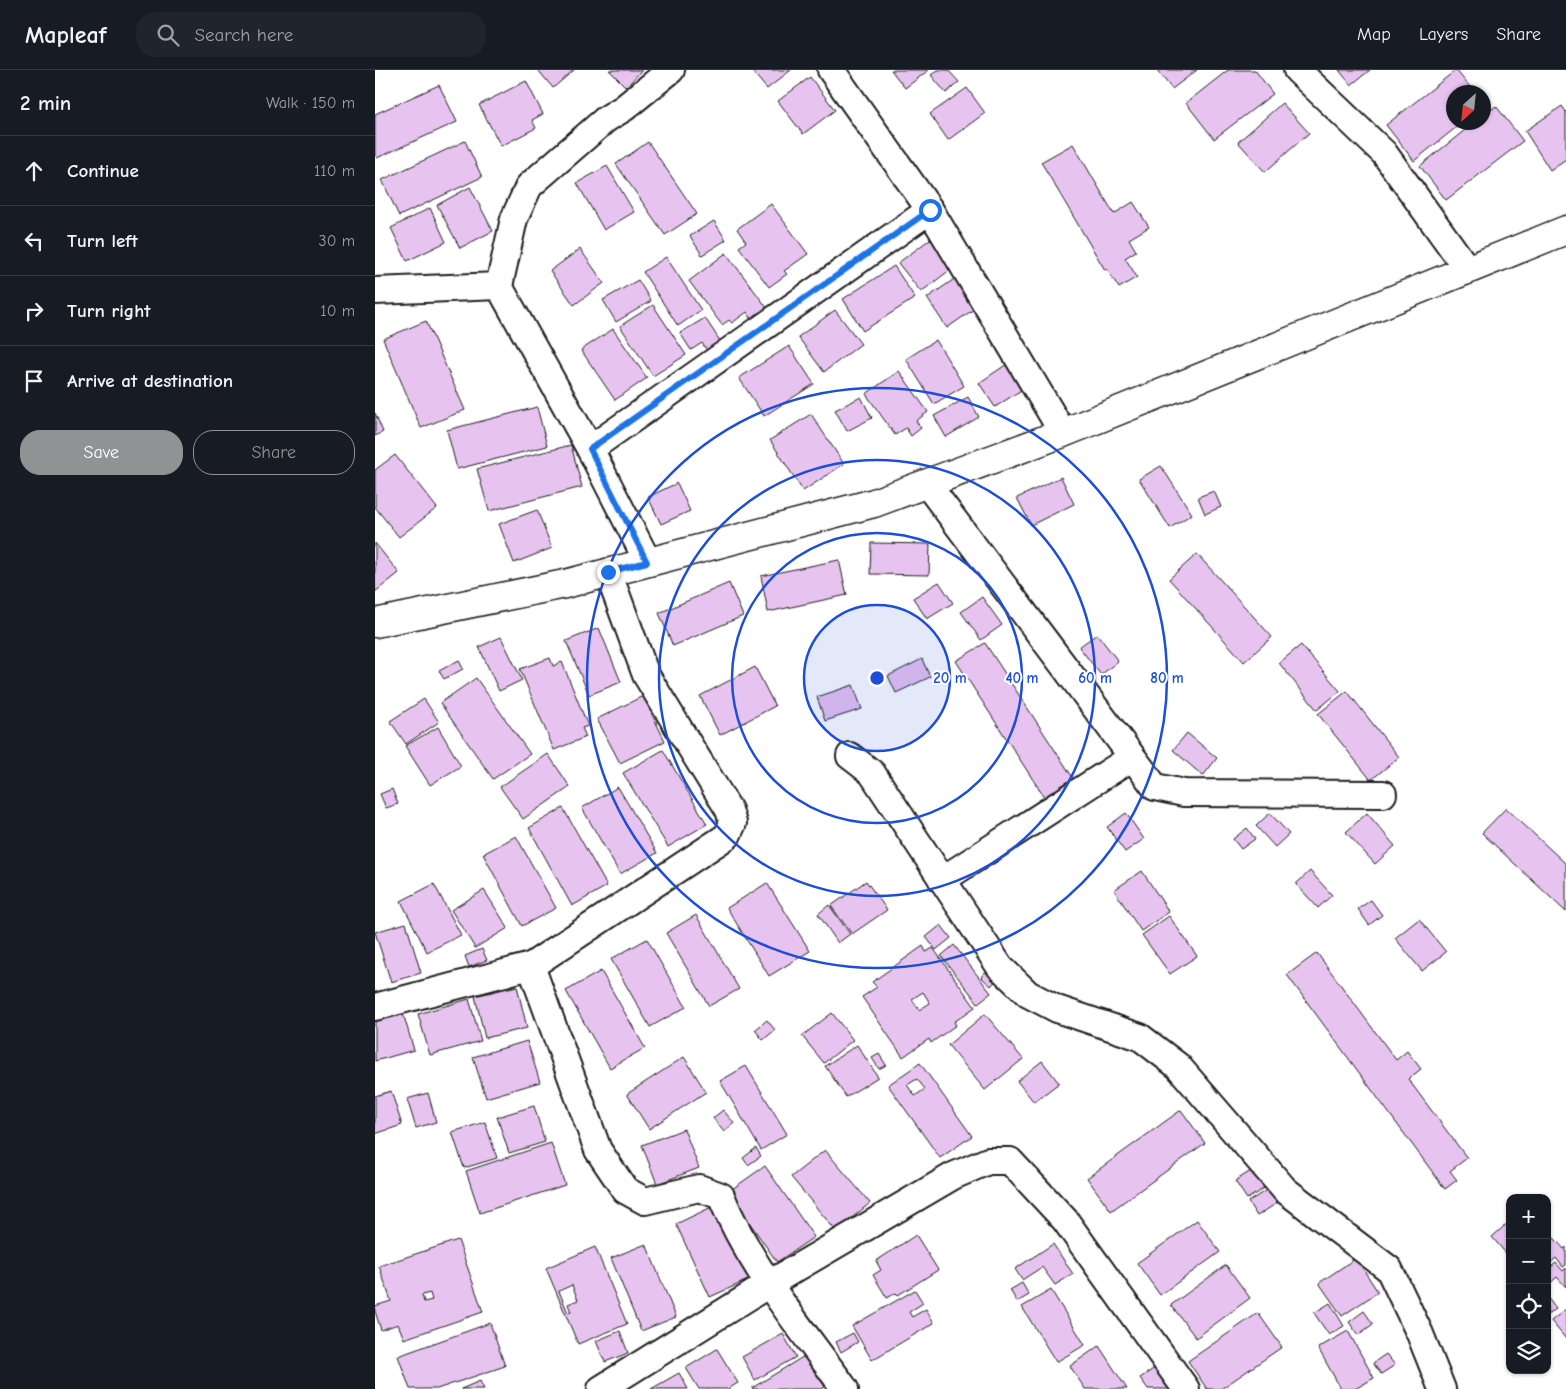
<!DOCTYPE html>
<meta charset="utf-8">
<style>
body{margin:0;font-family:"Comic Neue",sans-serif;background:#20242c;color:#f1f3f6}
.controls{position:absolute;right:15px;bottom:15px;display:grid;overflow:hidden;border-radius:10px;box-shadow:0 1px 4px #0004}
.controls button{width:45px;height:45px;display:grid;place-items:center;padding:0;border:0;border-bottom:1px solid #363941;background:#171b24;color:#f1f3f6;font:25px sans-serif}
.compass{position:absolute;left:1071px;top:15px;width:45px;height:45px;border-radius:50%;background:#171b24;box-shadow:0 1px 4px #0004;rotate:207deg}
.stop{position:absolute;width:15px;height:15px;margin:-11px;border:4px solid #1a73e8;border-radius:50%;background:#fff}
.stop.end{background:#1a73e8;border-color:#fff;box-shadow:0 1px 5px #0008}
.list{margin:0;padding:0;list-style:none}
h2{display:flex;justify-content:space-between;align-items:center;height:65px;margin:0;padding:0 20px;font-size:21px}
h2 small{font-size:16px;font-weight:400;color:#9ea1a6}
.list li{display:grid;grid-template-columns:32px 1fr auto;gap:15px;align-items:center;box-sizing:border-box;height:70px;padding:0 20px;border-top:1px solid #363941}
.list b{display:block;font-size:19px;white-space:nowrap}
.list em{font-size:16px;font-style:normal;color:#9ea1a6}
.actions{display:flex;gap:10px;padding:15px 20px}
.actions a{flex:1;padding:11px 0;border:1px solid #919294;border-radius:20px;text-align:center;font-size:18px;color:#919294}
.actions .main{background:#919294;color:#fff}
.icon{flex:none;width:28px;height:28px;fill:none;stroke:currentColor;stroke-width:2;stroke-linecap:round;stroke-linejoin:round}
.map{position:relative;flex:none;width:1191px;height:1319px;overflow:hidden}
header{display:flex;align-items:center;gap:30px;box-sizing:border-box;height:70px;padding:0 25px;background:#171b24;border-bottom:1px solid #363941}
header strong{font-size:24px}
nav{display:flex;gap:28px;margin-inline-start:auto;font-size:18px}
.search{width:350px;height:45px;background:#20242c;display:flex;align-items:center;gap:12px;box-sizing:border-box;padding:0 18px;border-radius:20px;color:#9ea1a6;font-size:19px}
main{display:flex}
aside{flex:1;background:#171b24}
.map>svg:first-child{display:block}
</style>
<header>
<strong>Mapleaf</strong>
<div class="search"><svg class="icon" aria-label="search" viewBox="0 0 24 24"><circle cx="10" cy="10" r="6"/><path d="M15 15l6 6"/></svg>Search here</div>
<nav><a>Map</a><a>Layers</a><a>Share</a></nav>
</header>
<main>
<aside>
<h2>2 min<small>Walk · 150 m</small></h2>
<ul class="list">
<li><svg class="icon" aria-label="ahead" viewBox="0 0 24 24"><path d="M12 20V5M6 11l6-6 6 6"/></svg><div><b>Continue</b></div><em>110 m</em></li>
<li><svg class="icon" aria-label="left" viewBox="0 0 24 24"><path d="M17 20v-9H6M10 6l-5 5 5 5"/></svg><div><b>Turn left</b></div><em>30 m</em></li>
<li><svg class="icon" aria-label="right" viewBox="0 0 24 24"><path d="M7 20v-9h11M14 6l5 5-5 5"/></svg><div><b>Turn right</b></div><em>10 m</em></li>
<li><svg class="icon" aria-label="arrive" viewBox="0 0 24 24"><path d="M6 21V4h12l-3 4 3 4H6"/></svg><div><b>Arrive at destination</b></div></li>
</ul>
<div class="actions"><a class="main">Save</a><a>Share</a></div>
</aside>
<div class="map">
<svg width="1191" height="1319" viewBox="0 0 1191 1319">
<rect width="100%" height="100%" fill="#fff"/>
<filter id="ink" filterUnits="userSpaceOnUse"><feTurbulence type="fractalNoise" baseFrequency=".02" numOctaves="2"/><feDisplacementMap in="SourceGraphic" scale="10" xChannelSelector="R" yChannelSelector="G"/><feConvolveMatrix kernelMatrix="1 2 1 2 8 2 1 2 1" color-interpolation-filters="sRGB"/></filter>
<g filter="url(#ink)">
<!-- building -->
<g fill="#e7c4f0" stroke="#1c1c1c" fill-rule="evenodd">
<path d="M 163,0 L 199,0 L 178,18 Z"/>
<path d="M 234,0 L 267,0 L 251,17 Z"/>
<path d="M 376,0 L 416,0 L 392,19 Z"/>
<path d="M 516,0 L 554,0 L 530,18 Z"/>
<path d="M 563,0 L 573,0 L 584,12 L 571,23 L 556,5 Z"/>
<path d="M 782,0 L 822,0 L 797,19 Z"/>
<path d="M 853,0 L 880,0 L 898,24 L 839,69 L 811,33 Z"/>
<path d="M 964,0 L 995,0 L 976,15 Z"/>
<path d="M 1081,0 L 1099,22 L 1078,22 L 1078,52 L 1088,52 L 1039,91 L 1011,55 Z"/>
<path d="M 435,7 L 460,40 L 428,64 L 403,31 Z"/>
<path d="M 151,11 L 168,44 L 157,50 L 161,58 L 126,76 L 104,35 Z"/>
<path d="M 64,15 L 82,52 L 2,88 L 0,84 L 0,44 Z"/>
<path d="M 592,18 L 610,43 L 573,70 L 555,44 Z"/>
<path d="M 907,33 L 934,63 L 890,102 L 863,72 Z"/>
<path d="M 1121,36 L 1148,71 L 1071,130 L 1045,96 L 1100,52 L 1108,52 L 1108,46 Z"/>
<path d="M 1187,36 L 1191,42 L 1191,89 L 1175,100 L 1150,61 Z"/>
<path d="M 90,71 L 107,107 L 24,146 L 7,110 Z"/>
<path d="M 273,72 L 322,144 L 290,165 L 241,94 Z"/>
<path d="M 698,74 L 739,144 L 758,132 L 774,157 L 754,169 L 761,181 L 750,188 L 762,207 L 744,218 L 732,199 L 730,200 L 666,92 Z"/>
<path d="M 232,96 L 259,142 L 229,160 L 202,113 Z"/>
<path d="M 95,117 L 118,161 L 85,178 L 62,135 Z"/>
<path d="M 396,134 L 433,184 L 409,201 L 412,204 L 394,217 L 364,177 L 371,172 L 362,159 Z"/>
<path d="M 55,138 L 71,172 L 32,191 L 16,158 Z"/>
<path d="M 339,151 L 351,170 L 327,185 L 315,166 Z"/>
<path d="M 562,164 L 584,193 L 546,222 L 523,193 Z"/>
<path d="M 205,179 L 229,213 L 199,235 L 175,201 Z"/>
<path d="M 351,183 L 393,239 L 378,251 L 372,242 L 357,253 L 354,250 L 347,255 L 314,211 Z"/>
<path d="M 291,187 L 326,240 L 303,256 L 268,202 Z"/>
<path d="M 519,196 L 540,228 L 488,261 L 468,229 Z"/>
<path d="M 588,203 L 609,232 L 572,258 L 552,228 Z"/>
<path d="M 263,210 L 276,231 L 241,252 L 228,230 Z"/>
<path d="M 278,235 L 311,285 L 278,306 L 245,256 Z"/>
<path d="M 460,240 L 486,274 L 449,302 L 423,267 Z"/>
<path d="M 330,248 L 347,274 L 333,282 L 327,273 L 316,280 L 305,263 Z"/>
<path d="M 51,251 L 90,340 L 46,358 L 8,269 Z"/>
<path d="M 238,259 L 272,308 L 240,330 L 206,280 Z"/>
<path d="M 561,270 L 589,316 L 559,334 L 531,289 Z"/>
<path d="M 414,276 L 439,314 L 389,346 L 364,308 Z"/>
<path d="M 635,292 L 651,317 L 620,337 L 604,313 Z"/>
<path d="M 524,301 L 553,342 L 541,351 L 546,358 L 536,366 L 531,358 L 520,365 L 491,324 Z"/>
<path d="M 486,327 L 497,348 L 472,361 L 460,340 Z"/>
<path d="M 593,327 L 604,347 L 571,367 L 559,346 Z"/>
<path d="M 162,337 L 172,376 L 82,399 L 72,360 Z"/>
<path d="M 0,343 L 8,362 L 0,366 Z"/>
<path d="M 436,344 L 469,394 L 428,421 L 395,370 Z"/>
<path d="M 196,375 L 207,417 L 114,441 L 102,399 Z"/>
<path d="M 20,385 L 62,438 L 24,467 L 0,437 L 0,400 Z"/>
<path d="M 786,396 L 817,444 L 795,458 L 764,409 Z"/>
<path d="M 686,407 L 699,434 L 656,455 L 642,428 Z"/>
<path d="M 302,413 L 315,441 L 286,454 L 273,427 Z"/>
<path d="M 839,421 L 846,437 L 830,444 L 823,427 Z"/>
<path d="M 162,440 L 177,478 L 139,493 L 124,454 Z"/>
<path d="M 0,473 L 24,503 L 0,522 Z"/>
<path d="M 496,473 L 555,474 L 554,505 L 495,504 Z"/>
<path d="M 822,484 L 897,567 L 869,592 L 794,509 Z"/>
<path d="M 464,490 L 472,525 L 393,542 L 386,506 Z"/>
<path d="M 564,512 L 578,533 L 552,549 L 538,528 Z"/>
<path d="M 354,513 L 368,546 L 298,576 L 284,543 Z"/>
<path d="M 607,527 L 627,555 L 606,570 L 586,542 Z"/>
<path d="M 224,558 L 246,612 L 214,625 L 191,571 Z"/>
<path d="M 722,564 L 743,591 L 726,605 L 704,577 Z"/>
<path d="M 126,567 L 147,610 L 124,621 L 104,577 Z"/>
<path d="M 610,573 L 704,717 L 675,736 L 581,591 Z"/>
<path d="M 926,575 L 965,621 L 942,640 L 904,593 Z"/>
<path d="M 175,588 L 178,596 L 187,592 L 213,656 L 207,658 L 211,667 L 179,680 L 145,599 Z"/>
<path d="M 547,589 L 555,607 L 521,623 L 513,606 Z"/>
<path d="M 84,590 L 88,599 L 69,609 L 64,601 Z"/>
<path d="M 380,597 L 400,636 L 345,665 L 325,626 Z"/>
<path d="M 101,608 L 155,684 L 118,709 L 65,633 Z"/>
<path d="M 478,615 L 487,639 L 450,651 L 442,627 Z"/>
<path d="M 972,621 L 1024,687 L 996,710 L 943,644 Z"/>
<path d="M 268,626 L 290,671 L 245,693 L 222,649 Z"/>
<path d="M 49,629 L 64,652 L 31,674 L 15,651 Z"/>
<path d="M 63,657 L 86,696 L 55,715 L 30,676 Z"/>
<path d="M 812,663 L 842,688 L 828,706 L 798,680 Z"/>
<path d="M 288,680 L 332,754 L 293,777 L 248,703 Z"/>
<path d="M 173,684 L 195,717 L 148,749 L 125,717 Z"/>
<path d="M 243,717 L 282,783 L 245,804 L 207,738 Z"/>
<path d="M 17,719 L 23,734 L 11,738 L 5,724 Z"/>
<path d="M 188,738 L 232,816 L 197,836 L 154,758 Z"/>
<path d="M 1131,738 L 1191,794 L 1191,842 L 1107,763 Z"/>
<path d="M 751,743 L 769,769 L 750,782 L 732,757 Z"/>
<path d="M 895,743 L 914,764 L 900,777 L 881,756 Z"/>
<path d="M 992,743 L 1020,776 L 1000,794 L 971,762 Z"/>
<path d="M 872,758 L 880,769 L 866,779 L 858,769 Z"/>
<path d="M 141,766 L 181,838 L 147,856 L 108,784 Z"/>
<path d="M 767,801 L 794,842 L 766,861 L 739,820 Z"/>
<path d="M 935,801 L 957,825 L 943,838 L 921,814 Z"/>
<path d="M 491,811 L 512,840 L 477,864 L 456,836 Z"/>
<path d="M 392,813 L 435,881 L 394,906 L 352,838 Z"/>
<path d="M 59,814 L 86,865 L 52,882 L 26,831 Z"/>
<path d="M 109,820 L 133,858 L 100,878 L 76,840 Z"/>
<path d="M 996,830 L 1007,845 L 994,855 L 983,839 Z"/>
<path d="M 454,835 L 475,864 L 463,873 L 443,844 Z"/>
<path d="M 321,845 L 364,919 L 334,936 L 291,863 Z"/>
<path d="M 794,846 L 822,886 L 795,904 L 767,865 Z"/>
<path d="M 1044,849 L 1071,882 L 1047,901 L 1020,868 Z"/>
<path d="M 31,853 L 46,903 L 16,912 L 0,862 Z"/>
<path d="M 566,855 L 576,868 L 561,880 L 551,867 Z"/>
<path d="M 272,869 L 311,937 L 275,957 L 236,889 Z"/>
<path d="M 579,875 L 616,923 L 603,933 L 566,886 Z"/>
<path d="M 548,876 L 551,882 L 558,878 L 600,937 L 579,952 L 581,955 L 556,973 L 554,969 L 528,987 L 487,927 L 502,917 L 497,912 ZM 548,922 L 555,933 L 544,940 L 537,929 Z"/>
<path d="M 107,879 L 112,890 L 94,897 L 90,886 Z"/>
<path d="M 942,883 L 1021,990 L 1032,981 L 1046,999 L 1033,1009 L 1092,1088 L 1075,1101 L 1082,1110 L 1070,1119 L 912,905 Z"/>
<path d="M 616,895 L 626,905 L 616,916 L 606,907 Z"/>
<path d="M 226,901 L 270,978 L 235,998 L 191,921 Z"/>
<path d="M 142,916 L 152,958 L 110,968 L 100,926 Z"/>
<path d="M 94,929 L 106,971 L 55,985 L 43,944 Z"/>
<path d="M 27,940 L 39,980 L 0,991 L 0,947 Z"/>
<path d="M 457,943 L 478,970 L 449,993 L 427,966 Z"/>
<path d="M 610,944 L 648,989 L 610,1020 L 573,975 Z"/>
<path d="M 392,950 L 400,960 L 388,970 L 380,960 Z"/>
<path d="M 152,971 L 165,1012 L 111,1028 L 98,987 Z"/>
<path d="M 482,975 L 503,1007 L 471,1027 L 450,996 Z"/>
<path d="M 504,984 L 511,995 L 504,999 L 497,988 Z"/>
<path d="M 309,987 L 331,1022 L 274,1059 L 252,1024 Z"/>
<path d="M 667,991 L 684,1013 L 659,1032 L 642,1011 Z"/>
<path d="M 545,993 L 597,1066 L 565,1088 L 513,1015 ZM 542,1009 L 550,1019 L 540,1026 L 532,1015 Z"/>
<path d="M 371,996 L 412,1064 L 386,1080 L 345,1011 Z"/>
<path d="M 16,1021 L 27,1055 L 0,1064 L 0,1026 Z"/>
<path d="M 53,1023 L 61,1052 L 41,1058 L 32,1029 Z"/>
<path d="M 159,1036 L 170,1072 L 134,1083 L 122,1047 Z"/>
<path d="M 348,1040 L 359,1053 L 349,1062 L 338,1048 Z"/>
<path d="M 806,1040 L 830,1073 L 736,1141 L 712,1108 Z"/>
<path d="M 110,1052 L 122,1088 L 89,1098 L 77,1062 Z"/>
<path d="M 309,1059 L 324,1098 L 282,1114 L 267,1075 Z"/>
<path d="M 176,1073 L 190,1115 L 105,1143 L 91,1101 Z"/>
<path d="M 381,1078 L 386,1086 L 373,1095 L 368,1088 Z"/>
<path d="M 450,1080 L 495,1133 L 461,1161 L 416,1107 Z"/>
<path d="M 390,1096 L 439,1167 L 402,1192 L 353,1122 Z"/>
<path d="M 879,1099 L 891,1117 L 872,1129 L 860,1111 Z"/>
<path d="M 893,1119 L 902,1133 L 882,1146 L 873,1132 Z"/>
<path d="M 343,1134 L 377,1208 L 335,1227 L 301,1154 Z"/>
<path d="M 822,1150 L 845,1182 L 785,1225 L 762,1193 Z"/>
<path d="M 1135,1151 L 1135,1188 L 1117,1167 Z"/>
<path d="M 541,1165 L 563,1200 L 523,1225 L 521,1223 L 512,1228 L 498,1205 L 506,1200 L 501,1191 Z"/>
<path d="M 1179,1168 L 1189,1179 L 1191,1177 L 1191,1195 L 1188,1197 L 1181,1188 L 1172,1196 L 1172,1172 L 1173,1173 Z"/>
<path d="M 83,1170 L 108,1242 L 29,1269 L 23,1254 L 6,1260 L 0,1241 L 0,1236 L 16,1231 L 4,1196 ZM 55,1223 L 57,1230 L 49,1232 L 47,1225 Z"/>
<path d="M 271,1174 L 301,1247 L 266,1261 L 236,1188 Z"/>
<path d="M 678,1174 L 698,1204 L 680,1215 L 667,1197 L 647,1210 L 640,1199 Z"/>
<path d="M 220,1177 L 252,1254 L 203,1274 L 171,1198 ZM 197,1215 L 203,1230 L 193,1234 L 196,1242 L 193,1243 L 184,1221 Z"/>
<path d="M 981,1188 L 1003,1222 L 967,1246 L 944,1213 Z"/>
<path d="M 1181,1193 L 1188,1201 L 1191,1198 L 1191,1217 L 1182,1207 L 1172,1216 L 1172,1200 Z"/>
<path d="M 851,1195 L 875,1228 L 821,1268 L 796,1235 Z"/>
<path d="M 647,1213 L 654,1225 L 642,1232 L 635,1220 Z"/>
<path d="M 540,1220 L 548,1233 L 534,1242 L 537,1247 L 551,1239 L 559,1253 L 497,1290 L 477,1256 Z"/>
<path d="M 676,1220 L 710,1275 L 681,1292 L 647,1237 Z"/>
<path d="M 1172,1227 L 1181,1239 L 1172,1245 Z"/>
<path d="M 955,1233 L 969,1256 L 954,1265 L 939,1243 Z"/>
<path d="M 1191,1239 L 1191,1269 L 1176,1251 Z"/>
<path d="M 989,1241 L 998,1254 L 983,1265 L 974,1252 Z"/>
<path d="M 883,1243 L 907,1277 L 846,1319 L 832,1319 L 813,1291 Z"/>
<path d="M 115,1253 L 130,1296 L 62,1319 L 35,1319 L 23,1286 Z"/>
<path d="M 245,1261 L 253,1283 L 230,1292 L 221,1271 Z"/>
<path d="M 973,1261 L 999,1308 L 980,1319 L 966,1319 L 943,1278 Z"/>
<path d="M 478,1263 L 483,1272 L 466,1282 L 461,1272 Z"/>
<path d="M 408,1264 L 421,1287 L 380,1310 L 367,1287 Z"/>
<path d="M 724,1276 L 752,1319 L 710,1319 L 695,1296 Z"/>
<path d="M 342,1279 L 363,1313 L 353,1319 L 324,1319 L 311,1298 Z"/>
<path d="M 1011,1284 L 1020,1295 L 1006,1304 L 998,1293 Z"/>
<path d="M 431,1285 L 450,1317 L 447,1319 L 378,1319 L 377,1318 Z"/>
<path d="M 784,1295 L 797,1319 L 773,1319 L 765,1308 Z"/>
<path d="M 304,1303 L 313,1319 L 276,1319 Z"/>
<path d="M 105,1311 L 109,1319 L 86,1319 Z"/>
</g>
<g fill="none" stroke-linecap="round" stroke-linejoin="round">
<!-- minor casing -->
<g stroke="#1c1c1c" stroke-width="30">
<g id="minor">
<path d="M 456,0 L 555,140 L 688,363"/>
<path d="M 922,0 L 1009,83 L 1093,200"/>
<path d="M 0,221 L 124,216"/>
<path d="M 215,379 L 555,140"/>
<path d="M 552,414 L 780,717 L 809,723 L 1008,724"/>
<path d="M 273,492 L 215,379 L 124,216 L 139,149 L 154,116 L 231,49 L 249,38 L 296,0"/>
<path d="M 475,686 L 497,703 L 625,897 L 653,924 L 682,939 L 765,967 L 803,996 L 910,1120 L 1014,1199 L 1045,1264 L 1067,1319"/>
<path d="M 567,810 L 756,688"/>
<path d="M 156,896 L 223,1080 L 250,1120 L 270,1131 L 324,1118 L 346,1126 C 375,1197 425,1257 470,1319"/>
<path d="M 0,937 L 156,896 L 352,766 L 358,753 L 354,740 L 271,605 L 233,502"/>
<path d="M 226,1319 L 394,1214 L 578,1106 L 613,1091 L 635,1091 L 690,1150 L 811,1319"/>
</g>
</g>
<!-- tertiary casing -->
<g stroke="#1c1c1c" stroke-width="31">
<path id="tertiary" d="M 0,553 L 190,514 L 499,433 L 688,363 L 1191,160"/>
</g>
<!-- minor -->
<use href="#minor" stroke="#fff" stroke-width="26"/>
<!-- tertiary -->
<use href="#tertiary" stroke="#fff" stroke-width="28"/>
</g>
</g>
<g fill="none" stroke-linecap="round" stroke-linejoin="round" filter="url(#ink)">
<!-- route -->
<path stroke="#1a73e8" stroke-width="6" d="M 233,502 L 272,492 L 215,379 L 555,140"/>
</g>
<!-- distance rings -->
<circle cx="502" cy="608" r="73" fill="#1d4ed8" fill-opacity=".12"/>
<g fill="none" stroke="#1d4ed8" stroke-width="2.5">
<circle cx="502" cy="608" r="73"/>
<circle cx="502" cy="608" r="145"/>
<circle cx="502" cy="608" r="218"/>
<circle cx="502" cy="608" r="290"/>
</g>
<circle cx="502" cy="608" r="8" fill="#1d4ed8" stroke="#fff" stroke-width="2.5"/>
<g font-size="15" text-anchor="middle" font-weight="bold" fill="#1d4ed8" stroke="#fff" stroke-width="4" stroke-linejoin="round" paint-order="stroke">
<text x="575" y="613">20 m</text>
<text x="647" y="613">40 m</text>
<text x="720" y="613">60 m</text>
<text x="792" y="613">80 m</text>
</g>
</svg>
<div class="controls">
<button>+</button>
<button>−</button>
<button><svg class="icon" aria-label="locate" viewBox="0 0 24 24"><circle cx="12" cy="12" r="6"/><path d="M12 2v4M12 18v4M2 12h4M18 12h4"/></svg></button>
<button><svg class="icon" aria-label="layers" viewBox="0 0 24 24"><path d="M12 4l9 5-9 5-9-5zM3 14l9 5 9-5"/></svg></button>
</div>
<svg class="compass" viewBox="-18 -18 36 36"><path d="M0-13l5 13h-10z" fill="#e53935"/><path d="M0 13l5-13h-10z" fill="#9ea1a6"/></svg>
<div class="stop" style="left:555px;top:140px"></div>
<div class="stop end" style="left:233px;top:502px"></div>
</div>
</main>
